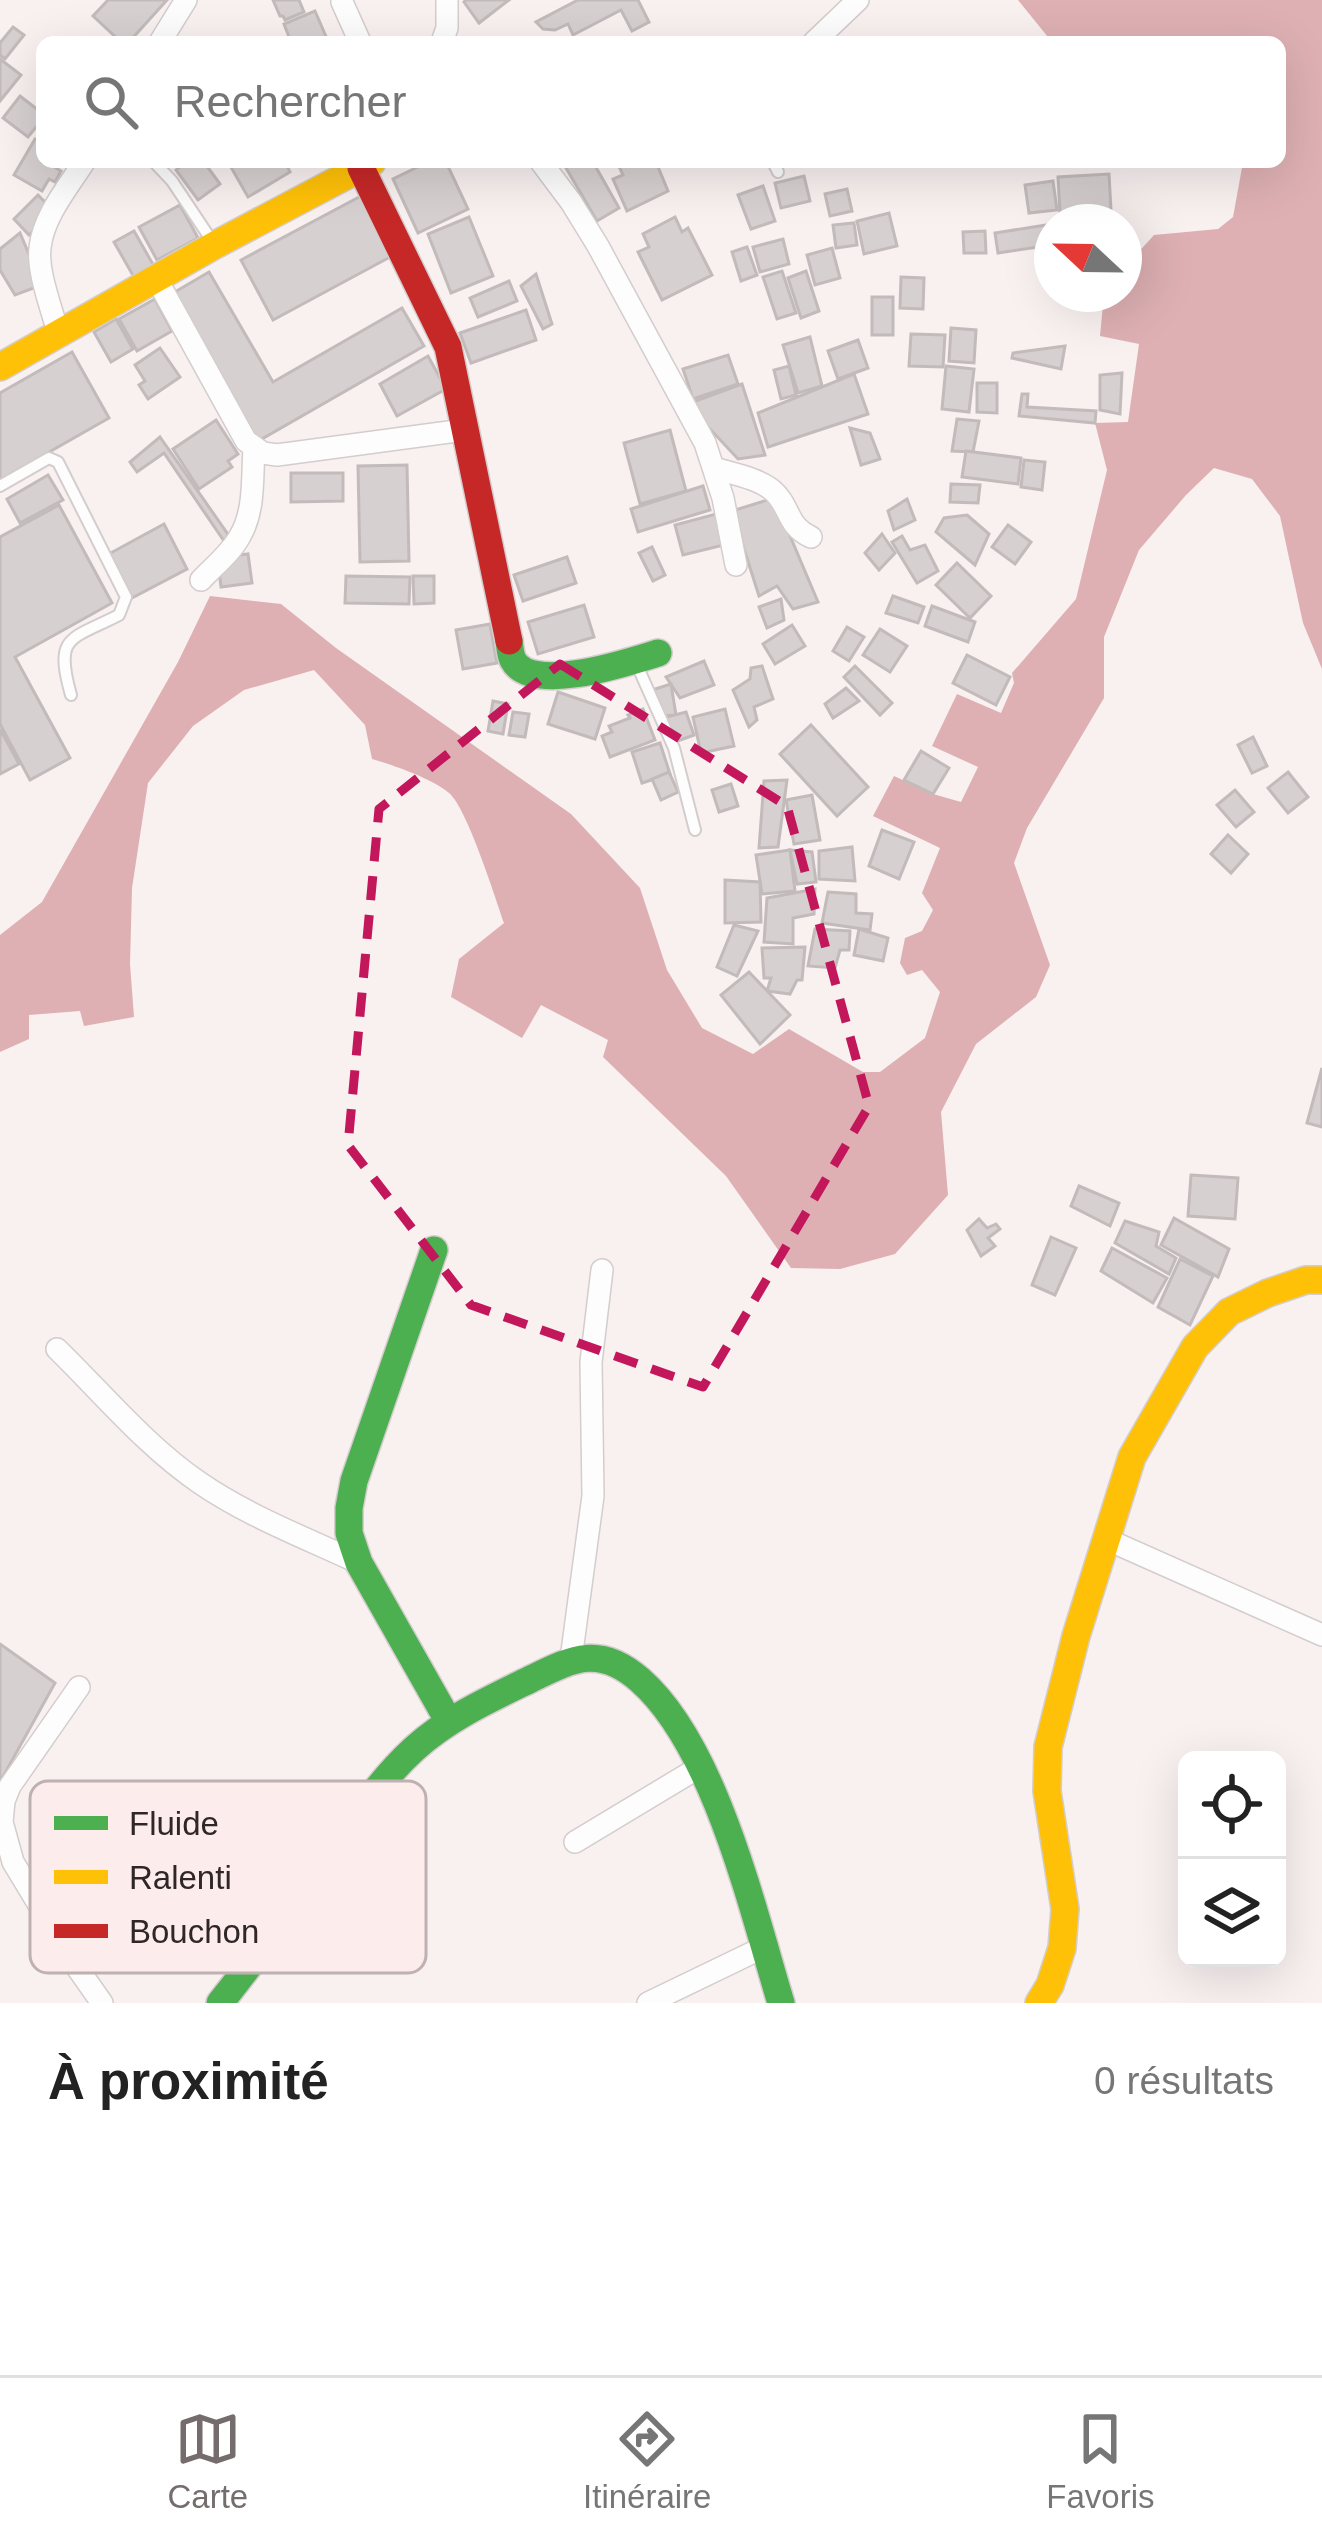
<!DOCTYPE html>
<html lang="fr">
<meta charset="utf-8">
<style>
body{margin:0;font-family:Arial,sans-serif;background:#f6f6f6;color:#222}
.controls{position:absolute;right:36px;bottom:36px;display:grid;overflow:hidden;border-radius:18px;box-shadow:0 12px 48px #0002}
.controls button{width:108px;height:108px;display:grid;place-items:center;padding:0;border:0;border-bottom:3px solid #e0e0e0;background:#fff;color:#222;font:60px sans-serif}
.compass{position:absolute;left:1034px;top:204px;width:108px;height:108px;border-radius:50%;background:#fff;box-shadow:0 12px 48px #0002;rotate:292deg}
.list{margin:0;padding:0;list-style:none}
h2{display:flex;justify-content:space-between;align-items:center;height:156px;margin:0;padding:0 48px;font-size:51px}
h2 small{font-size:39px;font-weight:400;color:#767676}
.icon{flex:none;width:66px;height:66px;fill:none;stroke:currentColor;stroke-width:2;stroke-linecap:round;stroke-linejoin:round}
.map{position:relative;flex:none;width:1322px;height:2003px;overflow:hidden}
.search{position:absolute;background:#fff;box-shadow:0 12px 48px #0002;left:36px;right:36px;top:36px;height:132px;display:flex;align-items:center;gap:30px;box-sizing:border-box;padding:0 42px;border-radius:18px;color:#767676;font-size:45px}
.sheet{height:372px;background:#fff}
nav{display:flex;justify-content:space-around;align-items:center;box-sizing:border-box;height:168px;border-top:3px solid #e0e0e0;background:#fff;font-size:33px;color:#767676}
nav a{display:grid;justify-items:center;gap:6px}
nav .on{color:#756d6d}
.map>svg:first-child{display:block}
</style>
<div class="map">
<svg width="1322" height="2003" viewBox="0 0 1322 2003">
<rect width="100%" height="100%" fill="#f9f0f0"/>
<!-- water -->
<path fill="#deb0b3" d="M 1018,0 L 1322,0 L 1322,669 L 1303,623 L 1280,516 L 1252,479 L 1214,468 L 1186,495 L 1139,550 L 1104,637 L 1104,698 L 1027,828 L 1014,863 L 1050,965 L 1036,997 L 976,1044 L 941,1112 L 948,1195 L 895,1254 L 840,1269 L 791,1268 L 726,1176 L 603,1057 L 608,1040 L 541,1005 L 522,1038 L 451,997 L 459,959 L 504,923 C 495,897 467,808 449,793 C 433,779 393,765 372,759 L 365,725 L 314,670 L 244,690 L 193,726 L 148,783 L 132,888 L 130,964 L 134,1017 L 84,1026 L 80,1011 L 29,1015 L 29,1039 L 0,1052 L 0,935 L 42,902 L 178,662 L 210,596 L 281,604 L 336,648 L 571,814 L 640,888 L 667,970 L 702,1028 L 753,1054 L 789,1029 L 863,1072 L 880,1072 L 925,1038 L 940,992 L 922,970 L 907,975 L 900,963 L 905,938 L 922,931 L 933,910 L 922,893 L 940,848 L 873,816 L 894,776 L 933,794 L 961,802 L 978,767 L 932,746 L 957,694 L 1001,713 L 1014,683 L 1012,673 L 1076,599 L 1107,470 L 1095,423 L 1128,422 L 1139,344 L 1100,336 L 1104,294 L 1124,294 L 1124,268 L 1154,235 L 1218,229 L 1233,217 L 1243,162 L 1280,162 L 1280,42 L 1052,42 Z"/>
<!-- building -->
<g fill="#d7d0d0" stroke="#c3bbbb" stroke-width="3">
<path d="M 108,0 L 167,0 L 129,42 L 121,42 L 93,16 Z"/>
<path d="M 273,0 L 299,0 L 304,12 L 285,20 L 283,16 L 280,16 Z"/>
<path d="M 466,0 L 509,0 L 479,23 L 464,2 Z"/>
<path d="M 578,0 L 638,0 L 649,22 L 632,31 L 621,10 L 573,35 L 568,24 L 555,30 L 543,29 L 536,22 Z"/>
<path d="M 315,11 L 328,41 L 291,42 L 284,24 Z"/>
<path d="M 13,27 L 24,35 L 5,59 L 0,55 L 0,43 Z"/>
<path d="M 0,59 L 21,75 L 0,101 Z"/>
<path d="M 20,96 L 42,113 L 42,120 L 28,137 L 3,118 Z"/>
<path d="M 35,139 L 42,143 L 42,162 L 60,162 L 56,168 L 61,171 L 55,182 L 49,179 L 42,191 L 14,175 Z"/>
<path d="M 186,162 L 204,162 L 220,184 L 198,200 L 176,170 Z"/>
<path d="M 228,162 L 285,162 L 290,172 L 248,197 Z"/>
<path d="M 428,162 L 446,162 L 468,209 L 418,233 L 393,179 Z"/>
<path d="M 575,162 L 593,162 L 619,208 L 597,221 L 566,168 Z"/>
<path d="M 617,162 L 656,162 L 668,191 L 627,211 L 613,179 L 623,175 Z"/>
<path d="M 1109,174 L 1111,210 L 1060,213 L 1058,177 Z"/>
<path d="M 804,176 L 810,201 L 781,208 L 775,183 Z"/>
<path d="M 1053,181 L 1057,210 L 1029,213 L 1025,185 Z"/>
<path d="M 763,186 L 775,221 L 751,229 L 738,195 Z"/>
<path d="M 847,189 L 852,211 L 830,216 L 825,194 Z"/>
<path d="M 38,195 L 53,210 L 29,235 L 14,219 Z"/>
<path d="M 361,196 L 392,256 L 273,320 L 241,260 Z"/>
<path d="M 180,205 L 198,238 L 157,260 L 139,227 Z"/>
<path d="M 889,213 L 897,246 L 864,254 L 857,221 Z"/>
<path d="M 469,217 L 493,276 L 451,293 L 428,234 Z"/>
<path d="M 675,217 L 682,232 L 688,228 L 712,275 L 662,300 L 638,252 L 649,247 L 643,234 Z"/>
<path d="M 854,223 L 857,245 L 836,248 L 833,225 Z"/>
<path d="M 1052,224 L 1052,245 L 998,253 L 995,233 Z"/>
<path d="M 134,231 L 155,268 L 135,279 L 114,242 Z"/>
<path d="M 985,231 L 986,253 L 964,253 L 963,232 Z"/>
<path d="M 20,233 L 42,285 L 15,295 L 0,270 L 0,249 Z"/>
<path d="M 783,239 L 789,264 L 760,272 L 753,247 Z"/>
<path d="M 747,247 L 757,275 L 741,281 L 732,252 Z"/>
<path d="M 832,248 L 840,278 L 815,285 L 807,255 Z"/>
<path d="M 782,271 L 796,313 L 777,319 L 763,277 Z"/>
<path d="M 806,271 L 819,311 L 801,318 L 788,278 Z"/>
<path d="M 209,272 L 273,382 L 402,308 L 424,346 L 253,444 L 168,296 Z"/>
<path d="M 536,274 L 552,324 L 543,329 L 521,286 Z"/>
<path d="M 901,277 L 924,278 L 923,309 L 900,308 Z"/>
<path d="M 509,281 L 517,301 L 478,317 L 470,298 Z"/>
<rect x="872" y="297" width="21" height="38"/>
<path d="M 155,299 L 172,331 L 137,351 L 119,319 Z"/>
<path d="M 526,310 L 536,340 L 471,363 L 460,333 Z"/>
<path d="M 116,319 L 133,349 L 111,362 L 94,332 Z"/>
<path d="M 951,328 L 976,330 L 974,363 L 949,361 Z"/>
<path d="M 911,334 L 945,335 L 943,367 L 909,366 Z"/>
<path d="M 810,337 L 822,386 L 798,393 L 783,345 Z"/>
<path d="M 858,340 L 868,368 L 838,379 L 828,351 Z"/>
<path d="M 1065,346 L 1061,369 L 1012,358 L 1013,353 Z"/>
<path d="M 160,348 L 180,377 L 148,399 L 139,385 L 145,381 L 135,365 Z"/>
<path d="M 72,352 L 109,418 L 0,480 L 0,393 Z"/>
<path d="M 728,355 L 738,384 L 693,399 L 683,369 Z"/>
<path d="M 428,356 L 446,389 L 397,416 L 380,384 Z"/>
<path d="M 789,366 L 796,395 L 781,399 L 774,370 Z"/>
<path d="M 946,366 L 974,369 L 969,412 L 942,409 Z"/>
<path d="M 1122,373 L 1120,414 L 1100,410 L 1100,375 Z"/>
<path d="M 854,374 L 868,414 L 768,447 L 758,413 Z"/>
<path d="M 977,383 L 997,383 L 997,413 L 977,412 Z"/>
<path d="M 742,384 L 765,455 L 738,459 L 697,415 L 693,402 Z"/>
<path d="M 1022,394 L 1028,394 L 1027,407 L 1096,411 L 1095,423 L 1019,416 Z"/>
<path d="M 957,419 L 979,421 L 973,452 L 952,451 Z"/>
<path d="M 216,420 L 238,454 L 228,461 L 232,467 L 199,489 L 173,449 Z"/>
<path d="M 850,428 L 870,433 L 880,459 L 861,465 Z"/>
<path d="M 670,430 L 686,491 L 640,504 L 624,443 Z"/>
<path d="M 160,437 L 232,540 L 226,544 L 164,453 L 137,472 L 130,462 Z"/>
<path d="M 966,451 L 1021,458 L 1018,484 L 962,477 Z"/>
<path d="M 1024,460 L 1045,462 L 1042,490 L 1021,487 Z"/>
<path d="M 407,465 L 409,561 L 360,562 L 358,466 Z"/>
<path d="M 291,473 L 343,473 L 343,501 L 291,502 Z"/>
<path d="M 48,475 L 63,500 L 20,523 L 7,499 Z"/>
<path d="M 951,484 L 980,485 L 978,503 L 950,502 Z"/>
<path d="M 703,486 L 710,510 L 638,532 L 631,509 Z"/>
<path d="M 774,498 L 818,602 L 793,609 L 777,586 L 759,596 L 732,511 Z"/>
<path d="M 907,499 L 915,520 L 894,530 L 888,511 Z"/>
<path d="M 59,505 L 112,603 L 15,657 L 70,758 L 30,780 L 0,724 L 0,537 Z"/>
<path d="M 716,514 L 724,545 L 683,555 L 675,525 Z"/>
<path d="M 967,515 L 989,534 L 975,565 L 936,532 L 944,518 Z"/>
<path d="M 164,524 L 187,569 L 130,599 L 107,555 Z"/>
<path d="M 1008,525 L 1031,542 L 1015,564 L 992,547 Z"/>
<path d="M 882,534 L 895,553 L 879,570 L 865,553 Z"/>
<path d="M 902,536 L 910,550 L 925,545 L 938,571 L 917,583 L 892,542 Z"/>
<path d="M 652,547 L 665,575 L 653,581 L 639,553 Z"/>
<path d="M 248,554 L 252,583 L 221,587 L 218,562 L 223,557 Z"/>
<path d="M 567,557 L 576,583 L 523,601 L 514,575 Z"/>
<path d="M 957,563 L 991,596 L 970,618 L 936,585 Z"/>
<path d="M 346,576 L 410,577 L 409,604 L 345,603 Z"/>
<path d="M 413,576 L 434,576 L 434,603 L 414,604 Z"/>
<path d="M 893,596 L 924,607 L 918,623 L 886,613 Z"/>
<path d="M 781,599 L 784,620 L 767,628 L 759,607 Z"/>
<path d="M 584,605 L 594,637 L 538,654 L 528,622 Z"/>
<path d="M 932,606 L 975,622 L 968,642 L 925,626 Z"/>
<path d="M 490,624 L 497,663 L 463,669 L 456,630 Z"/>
<path d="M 792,625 L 805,646 L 775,664 L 763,644 Z"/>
<path d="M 847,627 L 864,637 L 849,661 L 833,651 Z"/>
<path d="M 880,629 L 907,646 L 890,672 L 863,655 Z"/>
<path d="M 967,655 L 1010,677 L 996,705 L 953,683 Z"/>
<path d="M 704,661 L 714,685 L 680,698 L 666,677 Z"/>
<path d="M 762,666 L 773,699 L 754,707 L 757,720 L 749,727 L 733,690 L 750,679 L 751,668 Z"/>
<path d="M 855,666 L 892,703 L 880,715 L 844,677 Z"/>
<path d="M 671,684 L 676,715 L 660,716 L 652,690 Z"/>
<path d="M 846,688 L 859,701 L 833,718 L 825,704 Z"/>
<path d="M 558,692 L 605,708 L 595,739 L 548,724 Z"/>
<path d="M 493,701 L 508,704 L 503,734 L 488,731 Z"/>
<path d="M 643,709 L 655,740 L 610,757 L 602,736 L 612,732 L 609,726 L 630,718 L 628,715 Z"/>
<path d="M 725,709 L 734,746 L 701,753 L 693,717 Z"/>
<path d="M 513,712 L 529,714 L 525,737 L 509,735 Z"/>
<path d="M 686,712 L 694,735 L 672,743 L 663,718 Z"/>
<path d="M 811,725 L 868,787 L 837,816 L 780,754 Z"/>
<path d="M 0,729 L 19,764 L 0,774 Z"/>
<path d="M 1253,737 L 1267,766 L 1252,773 L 1238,745 Z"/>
<path d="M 660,743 L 670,774 L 642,783 L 632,752 Z"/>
<path d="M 921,751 L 949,768 L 933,794 L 904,780 Z"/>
<path d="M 669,772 L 678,792 L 661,800 L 652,779 Z"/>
<path d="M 1288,772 L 1308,797 L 1288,813 L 1268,788 Z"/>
<path d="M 787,780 L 778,847 L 759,848 L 764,781 Z"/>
<path d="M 731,784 L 738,806 L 719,812 L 712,790 Z"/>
<path d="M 1235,790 L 1254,812 L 1236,827 L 1217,805 Z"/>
<path d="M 812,795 L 820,840 L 794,844 L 786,800 Z"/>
<path d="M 882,830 L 914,842 L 899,879 L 869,866 Z"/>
<path d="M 1228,835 L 1248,854 L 1231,873 L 1211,854 Z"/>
<path d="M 852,847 L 855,881 L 819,879 L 819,851 Z"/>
<path d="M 790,850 L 795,891 L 762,894 L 756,855 Z"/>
<path d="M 790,850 L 812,852 L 816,882 L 797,884 Z"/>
<path d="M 725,880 L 760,882 L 761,922 L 725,923 Z"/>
<path d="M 815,889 L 814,914 L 793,918 L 793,944 L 764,942 L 767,898 Z"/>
<path d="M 828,892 L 856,894 L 856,913 L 872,914 L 870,930 L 822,923 Z"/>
<path d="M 734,925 L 758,931 L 737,976 L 717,967 Z"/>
<path d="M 815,929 L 850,931 L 849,950 L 840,950 L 835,968 L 808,966 Z"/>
<path d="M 859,929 L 888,938 L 883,961 L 854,955 Z"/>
<path d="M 805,947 L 802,980 L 797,980 L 790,994 L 767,991 L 771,978 L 764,978 L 762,948 Z"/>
<path d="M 749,972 L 790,1015 L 760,1044 L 721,995 Z"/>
<path d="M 1322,1068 L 1322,1127 L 1307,1123 Z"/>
<path d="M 1191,1175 L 1238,1178 L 1235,1219 L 1188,1216 Z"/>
<path d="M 1079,1186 L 1119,1203 L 1110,1226 L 1071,1206 Z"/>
<path d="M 1174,1218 L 1229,1249 L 1218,1277 L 1161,1245 Z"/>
<path d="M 979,1219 L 987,1228 L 996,1224 L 1000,1229 L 988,1238 L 995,1246 L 981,1256 L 967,1230 Z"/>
<path d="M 1125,1221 L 1159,1232 L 1156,1246 L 1176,1258 L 1169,1274 L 1115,1243 Z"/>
<path d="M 1051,1237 L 1076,1248 L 1055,1295 L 1032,1285 Z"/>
<path d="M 1112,1248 L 1167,1278 L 1153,1303 L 1101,1271 Z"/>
<path d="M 1180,1259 L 1213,1276 L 1190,1325 L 1158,1307 Z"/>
<path d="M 0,1644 L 55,1683 L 0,1782 Z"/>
</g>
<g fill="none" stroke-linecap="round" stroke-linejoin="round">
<!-- lane casing -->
<g stroke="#d4cdcd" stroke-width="14">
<g id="lane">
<path d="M 154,162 L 172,181 L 212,241"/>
<path d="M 773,162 L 778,172"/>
<path d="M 0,486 L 49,458 L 58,462 L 126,597 L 119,615 C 70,640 54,635 71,695"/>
<path d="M 636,663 L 674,748 L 695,830"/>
</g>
</g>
<!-- street casing -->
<g stroke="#d4cdcd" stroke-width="24">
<g id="street">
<path d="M 342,2 L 360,42"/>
<path d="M 160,42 L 186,0"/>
<path d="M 442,42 L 447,28 L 447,0"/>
<path d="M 814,42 L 858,0"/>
<path d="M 541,162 L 571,202 L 598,246 L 705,443 L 723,498 L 736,565"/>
<path d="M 156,278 L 246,441 L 263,453 L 277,455 L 464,430"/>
<path d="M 58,333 C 52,309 37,272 40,248 C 43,217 68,187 84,162"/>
<path d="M 714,468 C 733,474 757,478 772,490 C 791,506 786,526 811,537"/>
<path d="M 201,580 C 214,566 231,553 240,536 C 255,511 252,477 254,449"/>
<path d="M 57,1349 C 103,1394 147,1447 200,1483 C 248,1516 306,1538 359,1563"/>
<path d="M 1106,1539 L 1322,1635"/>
<path d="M 571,1659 L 593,1496 L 591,1362 L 602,1270"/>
<path d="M 79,1687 L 10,1786 L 4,1801 L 2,1822 L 13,1862 L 76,1966 L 102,2003"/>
<path d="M 575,1842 L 698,1768"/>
<path d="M 648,2003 L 764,1947"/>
</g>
</g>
<!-- fast casing -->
<g stroke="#d4cdcd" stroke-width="30">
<g id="fast">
<path d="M 509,641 C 510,647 510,654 513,660 C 531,695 629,662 658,653"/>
<path d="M 434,1250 L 354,1481 L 349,1508 L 349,1533 L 359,1563 L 449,1722"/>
<path d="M 220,2003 C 256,1958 290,1911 323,1863 C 351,1824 378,1782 414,1749 C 448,1718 490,1699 531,1679 C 572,1659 599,1644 640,1680 C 715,1746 752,1908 781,2003"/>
</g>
</g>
<!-- slow casing -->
<g stroke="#d4cdcd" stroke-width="30">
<g id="slow">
<path d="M 0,367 L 215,245 L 372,162"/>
<path d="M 1039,2003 L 1050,1985 L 1062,1948 L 1065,1909 L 1047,1791 L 1048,1747 L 1076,1636 L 1132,1457 L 1195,1347 L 1229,1312 L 1268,1293 L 1306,1280 L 1322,1280"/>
</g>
</g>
<!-- jam casing -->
<g stroke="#d4cdcd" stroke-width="30">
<path id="jam" d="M 361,168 L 448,347 L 509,641"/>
</g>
<!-- lane -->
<use href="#lane" stroke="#fefdfd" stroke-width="10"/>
<!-- street -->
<use href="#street" stroke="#fefdfd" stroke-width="21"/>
<!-- fast -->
<use href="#fast" stroke="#4caf50" stroke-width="27"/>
<!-- slow -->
<use href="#slow" stroke="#ffc107" stroke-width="27"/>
<!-- jam -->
<use href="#jam" stroke="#c62828" stroke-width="27"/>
</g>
<!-- marked area -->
<path fill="none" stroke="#c2185b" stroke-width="9" stroke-dasharray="24 15" stroke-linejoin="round" d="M 560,664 L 787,806 L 869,1106 L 703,1387 L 471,1305 L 348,1145 L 379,809 Z"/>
<!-- legend -->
<rect x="30" y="1781" width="396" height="192" rx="18" fill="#fdecec" stroke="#bfb1b1" stroke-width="3"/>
<rect x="54" y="1816" width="54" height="14" fill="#4caf50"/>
<rect x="54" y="1870" width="54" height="14" fill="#ffc107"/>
<rect x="54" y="1924" width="54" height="14" fill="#c62828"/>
<g font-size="33" fill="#2e2627">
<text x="129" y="1835">Fluide</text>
<text x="129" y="1889">Ralenti</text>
<text x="129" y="1943">Bouchon</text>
</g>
</svg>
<div class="controls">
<button><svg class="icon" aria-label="locate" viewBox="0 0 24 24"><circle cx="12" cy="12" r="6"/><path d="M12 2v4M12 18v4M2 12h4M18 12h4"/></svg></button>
<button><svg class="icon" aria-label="layers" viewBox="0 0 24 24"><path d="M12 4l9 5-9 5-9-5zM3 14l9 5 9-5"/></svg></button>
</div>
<svg class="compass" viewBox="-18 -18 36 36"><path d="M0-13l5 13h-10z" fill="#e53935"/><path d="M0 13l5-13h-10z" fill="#767676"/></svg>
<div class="search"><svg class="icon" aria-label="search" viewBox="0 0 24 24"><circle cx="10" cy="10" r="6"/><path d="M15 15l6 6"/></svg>Rechercher</div>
</div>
<section class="sheet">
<h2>À proximité<small>0 résultats</small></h2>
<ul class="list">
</ul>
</section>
<nav>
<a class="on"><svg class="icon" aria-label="map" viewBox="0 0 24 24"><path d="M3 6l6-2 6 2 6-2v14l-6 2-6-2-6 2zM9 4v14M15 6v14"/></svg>Carte</a>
<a><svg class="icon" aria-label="directions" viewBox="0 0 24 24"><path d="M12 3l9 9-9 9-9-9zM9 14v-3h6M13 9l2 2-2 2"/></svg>Itinéraire</a>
<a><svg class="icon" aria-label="saved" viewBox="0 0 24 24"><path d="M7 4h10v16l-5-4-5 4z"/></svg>Favoris</a>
</nav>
